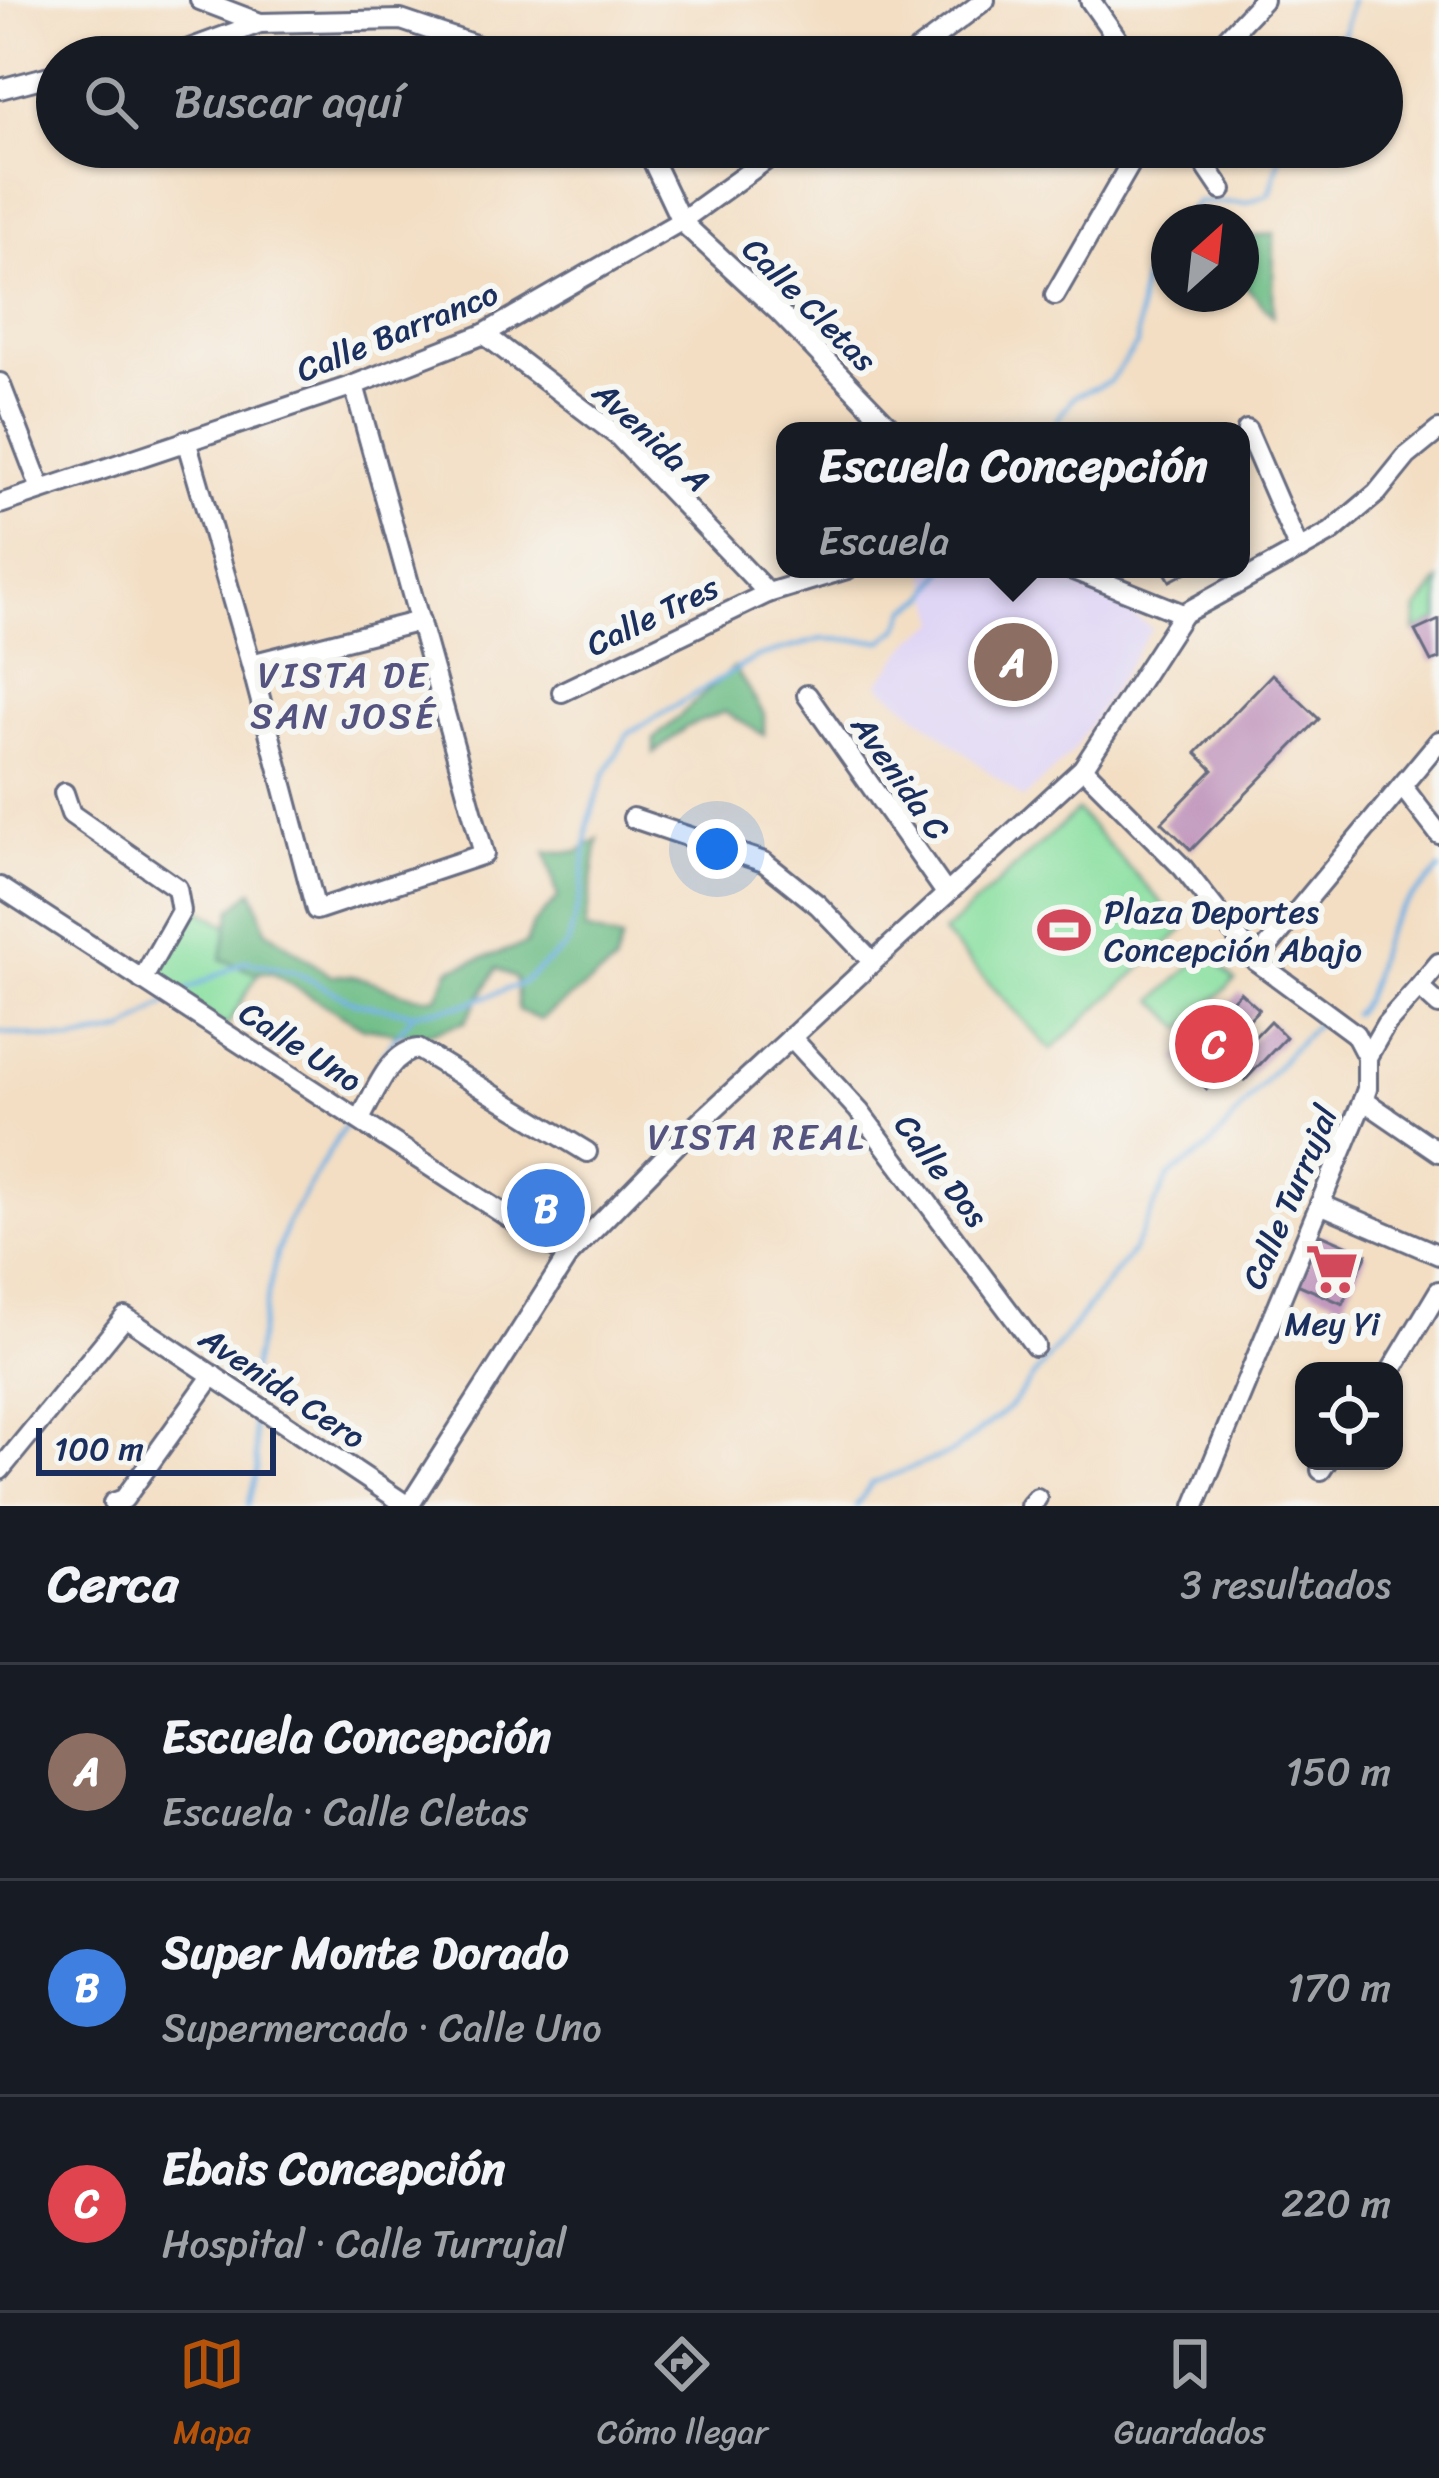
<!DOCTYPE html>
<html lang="es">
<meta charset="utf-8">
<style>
body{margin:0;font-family:Sriracha,sans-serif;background:#20242c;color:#f1f3f6}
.controls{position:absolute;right:36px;bottom:36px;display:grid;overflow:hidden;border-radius:24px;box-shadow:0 3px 9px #0004}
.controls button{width:108px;height:108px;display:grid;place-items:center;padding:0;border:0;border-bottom:3px solid #363941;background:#171b24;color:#f1f3f6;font:60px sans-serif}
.compass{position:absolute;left:1151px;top:204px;width:108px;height:108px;border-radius:50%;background:#171b24;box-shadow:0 3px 9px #0004;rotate:27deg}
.scale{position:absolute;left:36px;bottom:30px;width:240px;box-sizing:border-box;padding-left:12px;border:6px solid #1b2f5e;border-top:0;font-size:33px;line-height:42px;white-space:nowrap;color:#1b2f5e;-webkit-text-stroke:9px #f6f6f2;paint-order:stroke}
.you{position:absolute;left:717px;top:849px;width:42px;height:42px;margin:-30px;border:9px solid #fff;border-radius:50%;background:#1a73e8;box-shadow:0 0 0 18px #1a73e833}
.badge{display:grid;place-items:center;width:78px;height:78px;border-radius:50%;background:#b45309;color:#fff;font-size:39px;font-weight:700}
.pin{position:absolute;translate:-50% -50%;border:6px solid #fff;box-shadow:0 3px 12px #0006}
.popup{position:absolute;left:776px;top:422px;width:474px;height:156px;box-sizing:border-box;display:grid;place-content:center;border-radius:24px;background:#171b24;filter:drop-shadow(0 3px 9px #0005);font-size:39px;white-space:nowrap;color:#9ea1a6}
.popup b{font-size:45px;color:#f1f3f6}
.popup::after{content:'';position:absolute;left:50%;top:100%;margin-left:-24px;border:24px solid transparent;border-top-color:#171b24}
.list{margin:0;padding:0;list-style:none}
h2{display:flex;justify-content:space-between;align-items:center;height:156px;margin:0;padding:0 48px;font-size:51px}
h2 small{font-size:39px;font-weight:400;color:#9ea1a6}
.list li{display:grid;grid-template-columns:78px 1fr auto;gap:36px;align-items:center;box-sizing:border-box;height:216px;padding:0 48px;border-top:3px solid #363941}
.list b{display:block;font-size:45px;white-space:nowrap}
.list p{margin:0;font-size:39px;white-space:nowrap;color:#9ea1a6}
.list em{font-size:39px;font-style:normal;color:#9ea1a6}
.icon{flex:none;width:66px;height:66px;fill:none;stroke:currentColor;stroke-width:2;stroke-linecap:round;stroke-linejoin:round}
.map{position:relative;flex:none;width:1439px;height:1506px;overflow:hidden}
.search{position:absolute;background:#171b24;box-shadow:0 3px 9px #0004;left:36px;right:36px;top:36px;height:132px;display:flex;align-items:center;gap:30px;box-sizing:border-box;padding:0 42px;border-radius:66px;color:#9ea1a6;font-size:45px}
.sheet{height:804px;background:#171b24}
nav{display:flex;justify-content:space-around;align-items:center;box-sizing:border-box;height:168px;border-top:3px solid #363941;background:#171b24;font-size:33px;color:#9ea1a6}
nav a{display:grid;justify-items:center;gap:6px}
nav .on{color:#b45309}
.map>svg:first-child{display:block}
</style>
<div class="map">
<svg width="1439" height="1506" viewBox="0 0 1439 1506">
<rect width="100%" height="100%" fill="#f6f6f2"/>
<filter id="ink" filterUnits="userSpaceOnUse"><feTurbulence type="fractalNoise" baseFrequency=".00833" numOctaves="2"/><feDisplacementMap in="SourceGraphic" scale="24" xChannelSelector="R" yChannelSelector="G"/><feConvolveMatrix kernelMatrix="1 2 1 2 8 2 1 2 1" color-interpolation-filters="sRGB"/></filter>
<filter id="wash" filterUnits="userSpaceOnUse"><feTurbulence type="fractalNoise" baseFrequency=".004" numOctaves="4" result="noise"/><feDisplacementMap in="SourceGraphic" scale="48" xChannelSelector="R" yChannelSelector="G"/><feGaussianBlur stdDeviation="2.7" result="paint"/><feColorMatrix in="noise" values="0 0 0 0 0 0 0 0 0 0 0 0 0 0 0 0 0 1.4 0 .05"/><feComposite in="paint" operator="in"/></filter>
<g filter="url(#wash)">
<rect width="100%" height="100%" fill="#f3dec3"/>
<!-- built -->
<path fill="#dfd5f5" d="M 925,569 L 1016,569 L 1073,577 L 1152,628 L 1072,752 L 1023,799 L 878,684 L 913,639 L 939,622 Z"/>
<!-- green -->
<g fill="#8ce0a2" stroke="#548880" stroke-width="3">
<path d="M 1439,581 L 1439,620 L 1415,631 L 1417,610 Z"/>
<path d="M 1077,811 L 1185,928 L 1051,1050 L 943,933 Z"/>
<path d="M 191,904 L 271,952 L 226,1027 L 153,977 L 154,968 Z"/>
<path d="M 1207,951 L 1235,980 L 1183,1029 L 1155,1000 Z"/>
</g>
<!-- forest -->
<g fill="#71be88" stroke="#467673" stroke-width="3">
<path d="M 1274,233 L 1273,316 L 1241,281 L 1241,239 Z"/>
<path d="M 734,667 L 764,714 L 764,735 L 724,712 L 686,727 L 654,753 L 654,739 Z"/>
<path d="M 598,839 L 585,930 L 622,940 L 614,965 L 540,1020 L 518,1010 L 516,979 L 497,968 L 465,1022 L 420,1036 L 364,1028 L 272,973 L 253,972 L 221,959 L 232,909 L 253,890 L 266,930 L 331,976 C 372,970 394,1001 437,997 L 450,969 L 526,944 L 533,924 L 558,898 L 546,852 L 578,852 Z"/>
</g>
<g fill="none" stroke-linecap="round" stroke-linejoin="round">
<!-- stream -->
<g stroke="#6fb0e3" stroke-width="4.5">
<path d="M 1338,57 L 1351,0"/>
<path d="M 1181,222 L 1197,202 L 1246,203 L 1270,194 L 1283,147"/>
<path d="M 1056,431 L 1058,418 L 1075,396 L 1109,382 L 1137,345 L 1140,296 L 1148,262 L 1169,237"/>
<path d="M 178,994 L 246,961 L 295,972 L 356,1003 L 414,1013 L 463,1005 L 521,984 L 568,945 L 582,890 L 588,824 L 604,776 L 628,734 L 757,657 L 822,639 L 883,641 L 899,628 L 908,609 L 926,598 L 945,569"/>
<path d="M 1353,1014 C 1377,992 1373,949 1393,919 C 1405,901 1425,887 1439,870"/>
<path d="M 0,1032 L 71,1041 L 125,1031 L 169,1001"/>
<path d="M 353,1110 L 383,1054 L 414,1013"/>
<path d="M 251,1394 L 250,1379 L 277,1253 L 288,1222 L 348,1120"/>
<path d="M 248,1506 L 257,1469 L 252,1411"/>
<path d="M 856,1506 L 872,1483 L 953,1452 L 1010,1407 L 1133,1250 L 1169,1176 L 1208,1149 L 1289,1052 L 1319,1022"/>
</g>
</g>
<g id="blocks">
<!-- building -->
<g fill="#c197bd">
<path d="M 1163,569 L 1193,569 L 1170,581 Z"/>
<path d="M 1439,620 L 1439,659 L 1431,662 L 1415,631 Z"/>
<path d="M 1272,674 L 1319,719 L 1191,850 L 1162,822 L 1213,770 L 1196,753 Z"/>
<path d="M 1240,992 L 1259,1009 L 1231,1038 L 1243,1049 L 1270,1021 L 1286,1037 L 1245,1080 L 1230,1065 L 1207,1089 L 1176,1059 Z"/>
<path d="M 1321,1234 L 1367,1254 L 1343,1304 L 1297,1284 Z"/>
</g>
</g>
</g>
<g filter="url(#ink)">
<use href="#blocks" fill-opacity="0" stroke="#676c81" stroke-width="3"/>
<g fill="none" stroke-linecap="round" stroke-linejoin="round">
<!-- minor casing -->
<g stroke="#676c81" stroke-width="24">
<g id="minor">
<path d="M 200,0 L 260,23 L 401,20 L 511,57"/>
<path d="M 1090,0 L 1130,57"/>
<path d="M 151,57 L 184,51 L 260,23"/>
<path d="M 909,57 L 985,0"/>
<path d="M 1209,57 L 1263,0"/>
<path d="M 0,89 L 57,74"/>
<path d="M 646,147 L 681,221 L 779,312 L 894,431"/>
<path d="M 1193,147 L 1222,190"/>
<path d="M 1055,295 L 1140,147"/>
<path d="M 484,334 L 618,436 L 768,593"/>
<path d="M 0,383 L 41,489"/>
<path d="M 1247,430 L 1299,550"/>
<path d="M 186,440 L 251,664 L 316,910 L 484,854 L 354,385"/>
<path d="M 0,504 L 354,385 L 484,334 L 681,221 L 784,147"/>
<path d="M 1071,569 L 1183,614"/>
<path d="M 251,664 L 420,621"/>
<path d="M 562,692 L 768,593 L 847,569"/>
<path d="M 807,695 L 946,893"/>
<path d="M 1083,768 L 1183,868 L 1256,961 L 1355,1034 L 1367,1057 L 1367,1089 L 1363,1100 L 1195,1506"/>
<path d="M 1402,786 L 1439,834"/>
<path d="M 64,793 L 71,814 L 177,888 L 181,911 L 142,980"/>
<path d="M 633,818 L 764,862 L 818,905 L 871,960"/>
<path d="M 0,887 L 568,1256"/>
<path d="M 1256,961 L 1439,741"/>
<path d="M 1419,987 L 1439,963"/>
<path d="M 791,1037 L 859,1111 L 1035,1346"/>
<path d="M 1367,1057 L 1386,1024 L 1419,987 L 1439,1005"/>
<path d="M 1363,1100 L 1439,1152"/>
<path d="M 360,1119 C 374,1096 388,1052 418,1049 L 587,1152"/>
<path d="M 1320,1204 L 1439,1255"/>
<path d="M 1391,1371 L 1439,1291"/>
<path d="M 0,1470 L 125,1317 L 408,1506"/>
<path d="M 1321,1470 L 1327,1461"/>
<path d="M 113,1503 L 124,1499 L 213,1375"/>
<path d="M 409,1506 L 568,1256 L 690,1131 L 1083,768 L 1183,614 L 1331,532 L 1377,493 L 1407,456 L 1439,430"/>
<path d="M 1030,1506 L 1037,1498"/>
</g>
</g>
<!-- minor -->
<use href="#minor" stroke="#fff" stroke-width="18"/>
</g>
</g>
<!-- icons -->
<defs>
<g id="stadium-bare" transform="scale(4.14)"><path d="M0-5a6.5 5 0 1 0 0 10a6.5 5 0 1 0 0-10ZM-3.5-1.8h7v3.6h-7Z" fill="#d1495b" stroke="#f6f6f2" stroke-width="2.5" paint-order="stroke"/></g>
<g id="supermarket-bare" transform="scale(4.14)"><path d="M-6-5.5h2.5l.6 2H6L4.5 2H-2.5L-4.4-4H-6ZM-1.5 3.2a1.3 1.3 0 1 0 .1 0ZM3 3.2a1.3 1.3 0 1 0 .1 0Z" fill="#d1495b" stroke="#f6f6f2" stroke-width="2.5" paint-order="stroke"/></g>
</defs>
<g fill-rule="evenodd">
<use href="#stadium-bare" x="1064" y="930"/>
<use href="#supermarket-bare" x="1332" y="1269"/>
</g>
<g text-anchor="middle" stroke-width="12" stroke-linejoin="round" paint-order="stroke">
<!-- street labels -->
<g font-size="33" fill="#1b2f5e" stroke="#f6f6f2">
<text transform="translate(810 304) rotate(45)" y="12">Calle Cletas</text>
<text transform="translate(397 331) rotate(-22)" y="12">Calle Barranco</text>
<text transform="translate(652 436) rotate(43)" y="12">Avenida A</text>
<text transform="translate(652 615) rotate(-26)" y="12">Calle Tres</text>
<text transform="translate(901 777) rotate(55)" y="12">Avenida C</text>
<text transform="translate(301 1046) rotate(33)" y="12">Calle Uno</text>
<text transform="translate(942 1170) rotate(53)" y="12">Calle Dos</text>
<text transform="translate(1289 1197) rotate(-67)" y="12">Calle Turrujal</text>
<text transform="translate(283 1387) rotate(34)" y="12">Avenida Cero</text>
</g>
<!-- poi labels -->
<g font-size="33" fill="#1b2f5e" stroke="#f6f6f2" text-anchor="start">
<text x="1104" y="923">Plaza Deportes<tspan x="1104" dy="38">Concepción Abajo</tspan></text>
<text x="1332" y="1335" text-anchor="middle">Mey Yi</text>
</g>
<!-- neighbourhood labels -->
<g font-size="36" letter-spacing="3" fill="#55537f" stroke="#f6f6f2">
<text x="344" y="687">VISTA DE<tspan x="344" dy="41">SAN JOSÉ</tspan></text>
<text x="757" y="1149">VISTA REAL</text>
</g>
</g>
</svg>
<div class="controls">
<button><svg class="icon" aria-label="locate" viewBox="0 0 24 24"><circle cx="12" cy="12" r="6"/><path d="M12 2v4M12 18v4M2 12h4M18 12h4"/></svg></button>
</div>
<svg class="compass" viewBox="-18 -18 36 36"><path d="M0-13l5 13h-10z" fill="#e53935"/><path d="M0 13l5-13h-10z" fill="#9ea1a6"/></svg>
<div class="scale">100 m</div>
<div class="you"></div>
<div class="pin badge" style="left:1013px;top:662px;background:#8d6e63">A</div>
<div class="popup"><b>Escuela Concepción</b>Escuela</div>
<div class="pin badge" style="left:546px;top:1208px;background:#3f7fe0">B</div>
<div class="pin badge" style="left:1214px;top:1044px;background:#e0444e">C</div>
<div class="search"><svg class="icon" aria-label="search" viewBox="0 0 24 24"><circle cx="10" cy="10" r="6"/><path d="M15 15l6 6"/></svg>Buscar aquí</div>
</div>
<section class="sheet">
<h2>Cerca<small>3 resultados</small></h2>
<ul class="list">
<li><span class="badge" style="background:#8d6e63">A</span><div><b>Escuela Concepción</b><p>Escuela · Calle Cletas</p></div><em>150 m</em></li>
<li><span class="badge" style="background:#3f7fe0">B</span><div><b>Super Monte Dorado</b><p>Supermercado · Calle Uno</p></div><em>170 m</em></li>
<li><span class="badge" style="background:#e0444e">C</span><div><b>Ebais Concepción</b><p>Hospital · Calle Turrujal</p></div><em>220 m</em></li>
</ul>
</section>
<nav>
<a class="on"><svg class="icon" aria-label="map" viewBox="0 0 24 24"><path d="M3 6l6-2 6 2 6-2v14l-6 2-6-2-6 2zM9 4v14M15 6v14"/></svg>Mapa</a>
<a><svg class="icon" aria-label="directions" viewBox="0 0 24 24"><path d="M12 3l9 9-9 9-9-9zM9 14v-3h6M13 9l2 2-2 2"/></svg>Cómo llegar</a>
<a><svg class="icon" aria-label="saved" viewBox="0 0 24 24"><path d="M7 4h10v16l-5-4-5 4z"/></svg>Guardados</a>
</nav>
